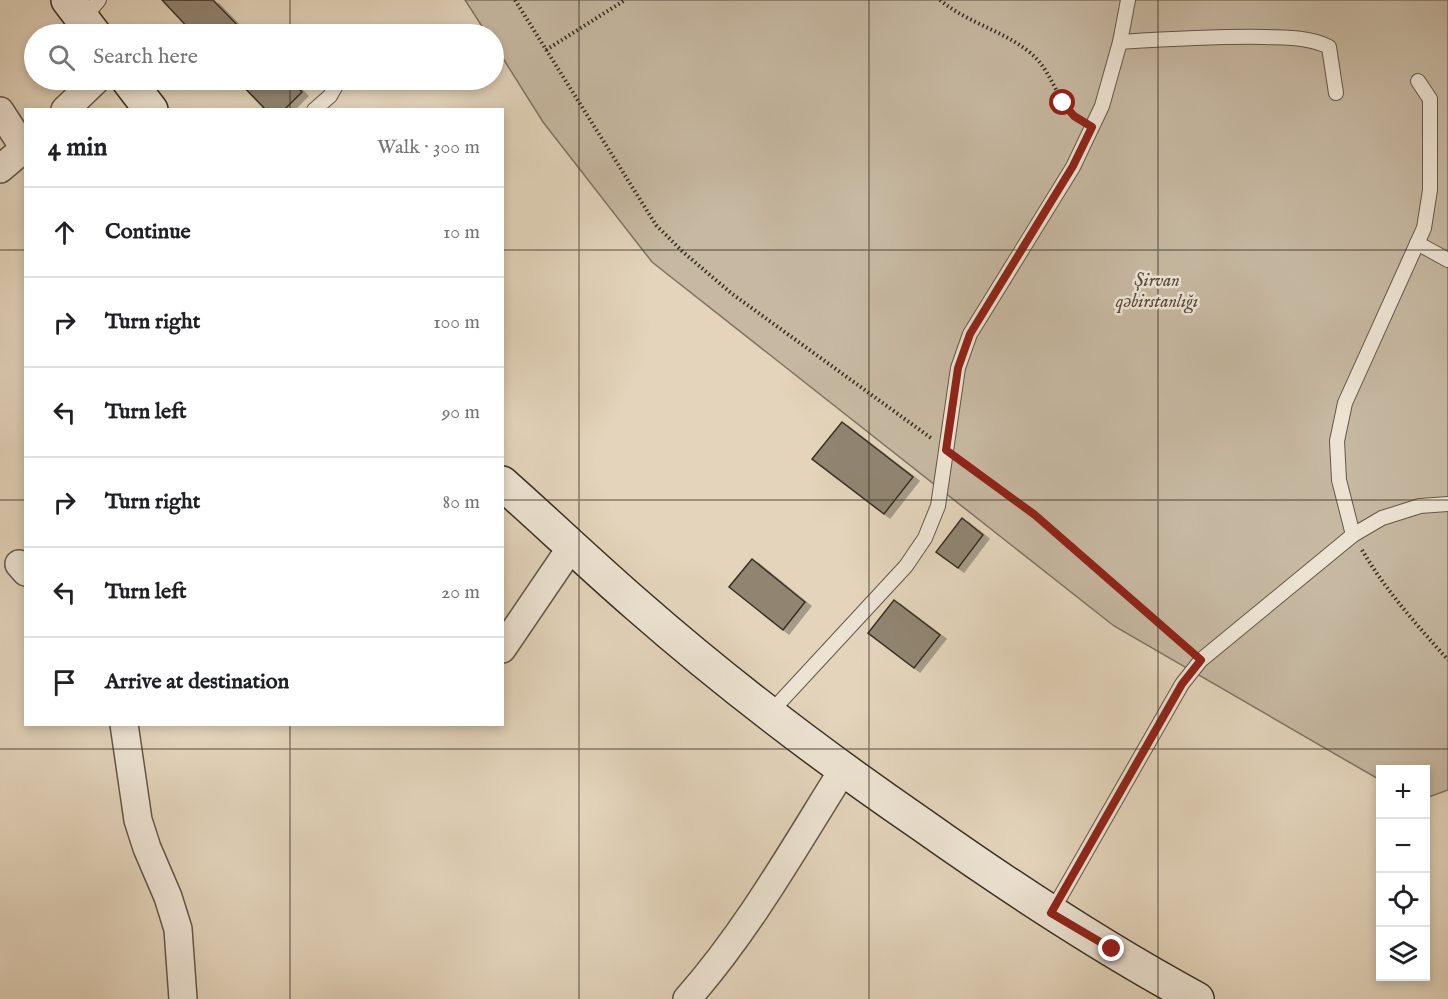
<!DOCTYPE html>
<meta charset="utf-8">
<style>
body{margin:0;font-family:"IM FELL English",serif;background:#f6f6f6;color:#202124}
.controls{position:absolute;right:18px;bottom:18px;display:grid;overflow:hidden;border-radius:0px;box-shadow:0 3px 9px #0003}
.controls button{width:54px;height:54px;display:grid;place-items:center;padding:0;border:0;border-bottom:2px solid #e0e0e0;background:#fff;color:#202124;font:30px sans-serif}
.stop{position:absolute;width:18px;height:18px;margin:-14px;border:4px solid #8f2418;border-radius:50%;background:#fff}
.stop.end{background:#8f2418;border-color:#fff;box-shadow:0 2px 6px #0008}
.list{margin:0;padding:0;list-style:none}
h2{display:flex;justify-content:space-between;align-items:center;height:78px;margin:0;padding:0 24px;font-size:26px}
h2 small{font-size:20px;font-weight:400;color:#757577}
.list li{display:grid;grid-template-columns:39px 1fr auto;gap:18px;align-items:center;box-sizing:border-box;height:90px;padding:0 24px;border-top:2px solid #e0e0e0}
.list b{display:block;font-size:22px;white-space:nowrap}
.list em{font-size:20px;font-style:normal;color:#757577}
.icon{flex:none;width:33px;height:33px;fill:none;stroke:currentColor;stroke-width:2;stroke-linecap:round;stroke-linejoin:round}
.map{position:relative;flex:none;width:1448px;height:999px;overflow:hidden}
.search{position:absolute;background:#fff;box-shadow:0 3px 9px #0003;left:24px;top:24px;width:480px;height:66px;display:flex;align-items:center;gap:15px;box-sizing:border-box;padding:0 21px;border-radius:33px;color:#757577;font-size:22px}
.panel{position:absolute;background:#fff;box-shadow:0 3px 9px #0003;left:24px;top:108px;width:480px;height:618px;border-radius:0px}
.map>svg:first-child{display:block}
</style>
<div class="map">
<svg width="1448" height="999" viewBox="0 0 1448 999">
<defs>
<filter id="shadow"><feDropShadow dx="6" dy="4" stdDeviation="0" flood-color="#0004"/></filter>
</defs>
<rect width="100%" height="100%" fill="#e3d4bb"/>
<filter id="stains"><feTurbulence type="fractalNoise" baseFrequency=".00333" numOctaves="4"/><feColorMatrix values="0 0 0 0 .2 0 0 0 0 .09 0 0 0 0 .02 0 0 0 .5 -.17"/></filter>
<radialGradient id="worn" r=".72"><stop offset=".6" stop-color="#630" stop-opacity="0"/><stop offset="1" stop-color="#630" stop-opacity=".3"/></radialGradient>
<!-- green -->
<path fill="#c6b8a1" stroke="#7f7462" stroke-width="1.5" d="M 465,0 L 1448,0 L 1448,790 L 1426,798 L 1426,770 L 1380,770 L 1380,780 L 1114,626 L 652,262 L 543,122 L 494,44 L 494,34 L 487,34 Z"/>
<!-- building -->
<g fill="#918572" stroke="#382f23" stroke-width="1.5" filter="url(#shadow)">
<path d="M 162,0 L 213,0 L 246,34 L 194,34 Z"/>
<path d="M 237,80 L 290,80 L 302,92 L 284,110 L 266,110 Z"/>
<path d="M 842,422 L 913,477 L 884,514 L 812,459 Z"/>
<path d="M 962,518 L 983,535 L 958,568 L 936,552 Z"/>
<path d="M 752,559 L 805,602 L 783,630 L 729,587 Z"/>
<path d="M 894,600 L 940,635 L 914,668 L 868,633 Z"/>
</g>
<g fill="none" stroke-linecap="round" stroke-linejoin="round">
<!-- service casing -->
<g stroke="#635849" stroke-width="16">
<g id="service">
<path d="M 82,20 L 99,0"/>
<path d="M 1120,42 C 1169,39 1217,36 1265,37 C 1287,38 1310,37 1329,47 L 1336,93"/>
<path d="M 314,110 L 330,96 L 339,80"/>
<path d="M 1417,243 L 1448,260"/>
<path d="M 1353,535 L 1339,480 L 1337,441 L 1345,403 L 1424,228 L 1430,190 L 1430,99 L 1418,81"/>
<path d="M 769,714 L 906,566 L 925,538 L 938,506 L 958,368 L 970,334 L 1073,167 L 1092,127 L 1102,106 L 1120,42 L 1128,0"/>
<path d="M 1051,913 L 1182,684 L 1201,660 L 1353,535 L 1382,518 L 1420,506 L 1448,504"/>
</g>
</g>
<!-- minor casing -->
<g stroke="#635849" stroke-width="30">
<g id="minor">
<path d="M 65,110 L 96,80"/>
<path d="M 0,111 L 24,148"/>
<path d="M 0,169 L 26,147"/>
<path d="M 19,564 L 26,572"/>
<path d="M 502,649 L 572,546"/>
<path d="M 124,724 L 138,820 L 147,848 L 168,897 L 178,929 L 183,999"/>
<path d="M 687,999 C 748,930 794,848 843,770"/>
</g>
</g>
<!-- secondary casing -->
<g stroke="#382f23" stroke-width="36">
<g id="secondary">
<path d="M 68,0 L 94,34"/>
<path d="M 128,80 L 151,110"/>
<path d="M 502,483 C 547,523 591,565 637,605 C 727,684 822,756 921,824 C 1010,887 1101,947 1197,999"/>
</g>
</g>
<!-- path -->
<g stroke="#382f23" stroke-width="4" stroke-dasharray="1.5 3" stroke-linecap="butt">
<path d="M 515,0 L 656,225 L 683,252 L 731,293 L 931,438"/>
<path d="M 940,0 C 966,22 1001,30 1028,51 C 1053,70 1054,98 1076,117"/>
<path d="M 546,50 L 625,0"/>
<path d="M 964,462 L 1035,515 L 1188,649"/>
<path d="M 1362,550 C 1386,591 1417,625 1448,660"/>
</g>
<!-- service -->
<use href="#service" stroke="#ede3d3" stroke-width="14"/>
<!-- minor -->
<use href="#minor" stroke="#ede3d3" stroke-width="27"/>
<!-- secondary -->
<use href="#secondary" stroke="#ede3d3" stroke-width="33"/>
</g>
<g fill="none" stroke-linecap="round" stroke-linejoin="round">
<!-- route -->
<path stroke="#8f2418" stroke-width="8" d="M 1063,103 L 1074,116 L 1092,127 L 1073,166 L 970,334 L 958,368 L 946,450 L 1035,515 L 1201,660 L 1182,684 L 1051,913 L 1112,949"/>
</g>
<!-- grid -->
<path fill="none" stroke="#382f23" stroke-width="1.5" stroke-opacity="0.55" d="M 290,0 L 290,34M 579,0 L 579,999M 869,0 L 869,999M 1158,0 L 1158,999M 290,80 L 290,110M 0,250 L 26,250M 502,250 L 1448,250M 0,500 L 26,500M 502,500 L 1448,500M 290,724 L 290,999M 0,749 L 1448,749"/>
<g text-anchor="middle" stroke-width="5" stroke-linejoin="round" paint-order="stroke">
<!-- park labels -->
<g font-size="18" font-style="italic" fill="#544a3c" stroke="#ede3d3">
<text x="1157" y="286">Şirvan<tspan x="1157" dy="21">qəbirstanlığı</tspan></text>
</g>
</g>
<rect width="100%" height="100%" filter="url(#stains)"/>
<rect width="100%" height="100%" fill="url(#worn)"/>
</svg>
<div class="controls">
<button>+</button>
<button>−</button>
<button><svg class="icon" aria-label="locate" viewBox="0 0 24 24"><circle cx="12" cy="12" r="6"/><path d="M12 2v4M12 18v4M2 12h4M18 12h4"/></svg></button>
<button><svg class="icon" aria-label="layers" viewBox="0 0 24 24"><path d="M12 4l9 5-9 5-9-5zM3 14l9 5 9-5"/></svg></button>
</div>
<div class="stop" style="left:1063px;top:103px"></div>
<div class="stop end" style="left:1112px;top:949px"></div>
<div class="search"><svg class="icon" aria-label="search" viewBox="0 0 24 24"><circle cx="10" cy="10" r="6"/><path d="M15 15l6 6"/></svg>Search here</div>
<section class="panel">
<h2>4 min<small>Walk · 300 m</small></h2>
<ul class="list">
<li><svg class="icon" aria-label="ahead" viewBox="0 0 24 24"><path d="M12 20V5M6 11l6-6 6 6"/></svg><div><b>Continue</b></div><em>10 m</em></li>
<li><svg class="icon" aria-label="right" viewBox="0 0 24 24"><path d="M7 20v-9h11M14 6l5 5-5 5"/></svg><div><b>Turn right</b></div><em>100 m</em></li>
<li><svg class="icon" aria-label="left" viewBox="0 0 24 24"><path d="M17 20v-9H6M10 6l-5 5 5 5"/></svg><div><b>Turn left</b></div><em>90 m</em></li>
<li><svg class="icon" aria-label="right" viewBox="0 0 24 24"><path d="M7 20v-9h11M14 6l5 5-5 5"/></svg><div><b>Turn right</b></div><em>80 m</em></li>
<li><svg class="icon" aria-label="left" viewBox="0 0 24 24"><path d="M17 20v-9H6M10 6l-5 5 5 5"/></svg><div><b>Turn left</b></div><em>20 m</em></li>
<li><svg class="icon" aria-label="arrive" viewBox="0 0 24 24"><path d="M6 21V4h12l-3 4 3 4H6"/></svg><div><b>Arrive at destination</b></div></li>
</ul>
</section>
</div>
